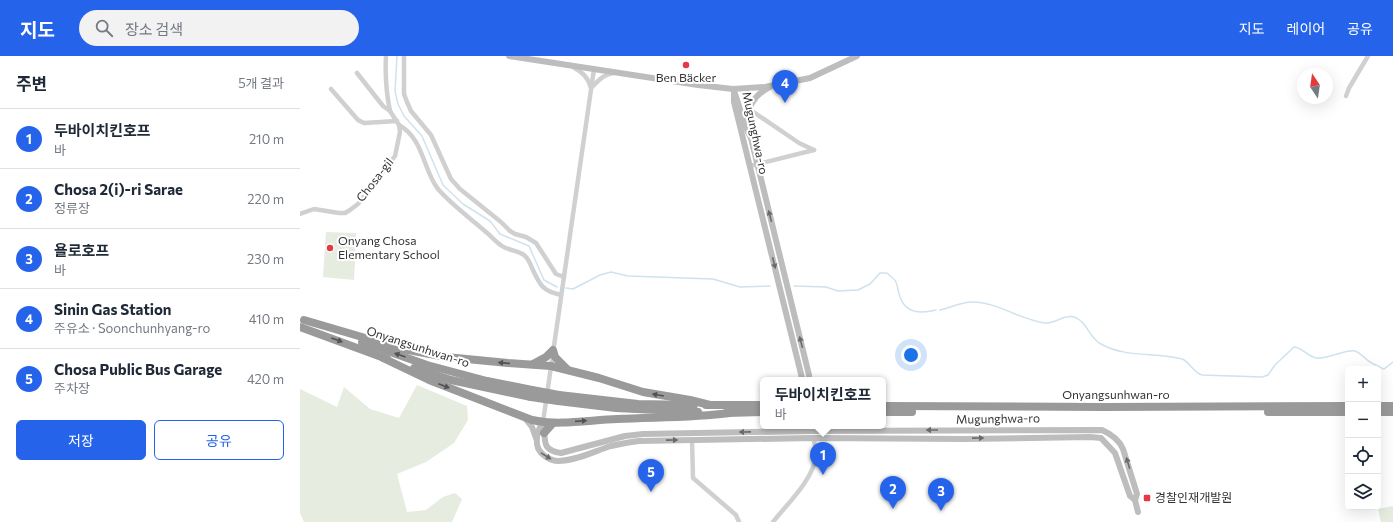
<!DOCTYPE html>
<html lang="ko">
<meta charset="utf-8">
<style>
body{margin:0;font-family:Commissioner,"Noto Sans KR",sans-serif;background:#f2f2f3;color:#1f2937}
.controls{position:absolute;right:12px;bottom:12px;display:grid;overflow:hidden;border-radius:6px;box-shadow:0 4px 16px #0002}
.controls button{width:36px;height:36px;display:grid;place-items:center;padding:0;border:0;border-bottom:1px solid #e0e1e3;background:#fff;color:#1f2937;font:20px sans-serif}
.compass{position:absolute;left:997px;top:12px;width:36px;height:36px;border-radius:50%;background:#fff;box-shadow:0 4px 16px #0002;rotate:347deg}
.you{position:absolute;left:611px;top:299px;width:14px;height:14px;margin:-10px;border:3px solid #fff;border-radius:50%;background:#1a73e8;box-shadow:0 0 0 6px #1a73e833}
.badge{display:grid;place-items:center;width:26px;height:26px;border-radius:50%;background:#2563eb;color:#fff;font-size:13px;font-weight:700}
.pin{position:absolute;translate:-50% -33px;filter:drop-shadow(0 1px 2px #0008)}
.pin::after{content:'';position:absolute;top:21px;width:14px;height:12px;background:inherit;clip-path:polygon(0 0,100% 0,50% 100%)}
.popup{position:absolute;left:460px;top:321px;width:126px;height:52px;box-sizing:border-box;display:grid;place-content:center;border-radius:6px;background:#fff;filter:drop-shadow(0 1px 3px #0005);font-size:13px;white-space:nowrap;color:#747a83}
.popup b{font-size:15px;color:#1f2937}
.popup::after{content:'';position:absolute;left:50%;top:100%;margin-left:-8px;border:8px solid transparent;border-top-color:#fff}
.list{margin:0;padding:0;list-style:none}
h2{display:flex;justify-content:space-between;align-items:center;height:52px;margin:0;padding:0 16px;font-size:17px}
h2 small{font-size:13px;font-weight:400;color:#747a83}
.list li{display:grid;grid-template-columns:26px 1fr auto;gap:12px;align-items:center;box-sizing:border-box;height:60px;padding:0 16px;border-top:1px solid #e0e1e3}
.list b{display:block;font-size:15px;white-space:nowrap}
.list p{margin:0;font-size:13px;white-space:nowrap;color:#747a83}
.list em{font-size:13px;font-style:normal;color:#747a83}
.actions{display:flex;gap:8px;padding:12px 16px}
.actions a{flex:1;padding:9px 0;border:1px solid #2563eb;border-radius:6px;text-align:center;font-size:14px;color:#2563eb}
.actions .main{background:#2563eb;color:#fff}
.icon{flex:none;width:22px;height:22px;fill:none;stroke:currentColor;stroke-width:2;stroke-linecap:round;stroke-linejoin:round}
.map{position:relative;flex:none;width:1093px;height:466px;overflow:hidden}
header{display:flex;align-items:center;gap:24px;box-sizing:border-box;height:56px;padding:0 20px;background:#2563eb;color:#fff}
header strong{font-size:19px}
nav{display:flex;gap:22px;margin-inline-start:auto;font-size:14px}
.search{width:280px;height:36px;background:#f2f2f3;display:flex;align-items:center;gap:10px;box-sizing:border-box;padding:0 14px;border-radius:22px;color:#747a83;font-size:15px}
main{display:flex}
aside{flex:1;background:#fff}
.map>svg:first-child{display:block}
</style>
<header>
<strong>지도</strong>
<div class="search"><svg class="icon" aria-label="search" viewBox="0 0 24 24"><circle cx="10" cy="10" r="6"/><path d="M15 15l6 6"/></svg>장소 검색</div>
<nav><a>지도</a><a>레이어</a><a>공유</a></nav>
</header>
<main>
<aside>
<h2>주변<small>5개 결과</small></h2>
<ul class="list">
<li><span class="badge">1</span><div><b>두바이치킨호프</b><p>바</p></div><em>210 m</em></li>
<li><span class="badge">2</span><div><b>Chosa 2(i)-ri Sarae</b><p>정류장</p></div><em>220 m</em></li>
<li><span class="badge">3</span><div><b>욜로호프</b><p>바</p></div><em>230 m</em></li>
<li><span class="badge">4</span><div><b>Sinin Gas Station</b><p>주유소 · Soonchunhyang-ro</p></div><em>410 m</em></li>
<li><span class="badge">5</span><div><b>Chosa Public Bus Garage</b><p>주차장</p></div><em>420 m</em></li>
</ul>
<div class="actions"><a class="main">저장</a><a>공유</a></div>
</aside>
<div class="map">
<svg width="1093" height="466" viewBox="0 0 1093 466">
<rect width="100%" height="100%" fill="#fff"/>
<!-- green -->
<g fill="#e6ecdf">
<path d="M 26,176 L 56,177 L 56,189 L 54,224 L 23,221 Z"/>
<path d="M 117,329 L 167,350 L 168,364 L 154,387 L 126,406 L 97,418 L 107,456 L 126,454 L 143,441 L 155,437 L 162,443 L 152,466 L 4,466 L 0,457 L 0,333 L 37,351 L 44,331 L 70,353 L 99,362 Z"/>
<path d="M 1093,450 L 1093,466 L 1081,466 L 1078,453 Z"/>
</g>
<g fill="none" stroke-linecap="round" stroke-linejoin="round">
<!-- stream -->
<g stroke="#cfe2ee" stroke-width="1.5">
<path d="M 97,0 L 95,35 L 98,48 L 104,60 L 122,80 L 143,129 L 163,148 L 190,165 L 200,178 L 229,190 L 244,224 L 257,231"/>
<path d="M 494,230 L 526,231 L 538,235 L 558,234 L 570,228 L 580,217 L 587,217 C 590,220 595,223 596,226 C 598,231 598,236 600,241 C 606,258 621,258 636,254"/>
<path d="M 266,232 L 273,233 L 300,219 L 311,216 L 328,220 L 413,223 L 440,231 L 470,230"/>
<path d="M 640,254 C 650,252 661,246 672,246 C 698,246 720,264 745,267 C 755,268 764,258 774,261 C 787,265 789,282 801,288 C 825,302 856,296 882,303 C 889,305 893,316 902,319 L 962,321 L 968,319 L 975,309 L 994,291 C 1003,292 1007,300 1016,302 C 1027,303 1047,293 1055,295 C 1061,297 1065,303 1070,306 C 1075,309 1080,311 1084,313 L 1093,306"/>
</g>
<!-- street -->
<g stroke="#d0d0d0" stroke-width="4.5">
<path d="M 86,0 C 85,19 86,36 90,55"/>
<path d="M 104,0 L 104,38 L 107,46 L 111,55 L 131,79 L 151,123 L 160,133 L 201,166 L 210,175 L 215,178 L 226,181 L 236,187 L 256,218 L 264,221"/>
<path d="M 273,11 C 282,16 288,21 291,32"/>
<path d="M 292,31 C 299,24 303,19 313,17"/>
<path d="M 31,33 L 58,64 L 64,67 L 97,65"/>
<path d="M 1046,40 L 1049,32 L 1068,0"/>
<path d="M 449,53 L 499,87 L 514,94"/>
<path d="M 99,69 C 124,83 123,114 138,133 C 152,149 170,162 186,176 C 191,180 196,186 202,190 C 208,194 219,195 224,199 C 228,202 230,207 232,212 C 240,229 242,235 261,239"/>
<path d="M 450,110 L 514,94"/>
<path d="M 0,158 L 14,153 L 39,157 L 45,157 L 50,154 L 58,148 L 95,100 L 100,76 L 99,69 L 90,55 L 83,50 L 57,17"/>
<path d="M 243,366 L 294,13"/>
<path d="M 392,384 L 393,422 L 436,459 L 439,466"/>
<path d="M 473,466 C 487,448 513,424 516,400 C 517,394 515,388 513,382"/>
</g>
<!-- secondary -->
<g stroke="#bdbdbd" stroke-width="6">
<path d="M 209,0 L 398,29 L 433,33 L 465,31 L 510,22 L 557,0"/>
<path d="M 433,33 C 440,49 442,67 451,82 L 509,319 L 509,324"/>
<path d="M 434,38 L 434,46 L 502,322 L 504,324"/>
<path d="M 448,69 C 445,53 455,38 470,31"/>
<path d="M 224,361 L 232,371 L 236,382"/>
<path d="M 243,366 C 247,382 239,394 261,397 L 325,380 L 343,378 L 512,375 L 802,374 C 811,378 819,383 823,393 L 837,438 L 835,444 L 838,456"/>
<path d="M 243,366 C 238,373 235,384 238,392 C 241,399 251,405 258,405 C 275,405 295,395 311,390 C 320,388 329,386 339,385 L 513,382 L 664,383 L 790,381 L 801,382 L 815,397 L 830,440 L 835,444"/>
</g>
<!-- highway -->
<g stroke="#9a9a9a" stroke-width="8">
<path d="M 4,264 L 103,293 L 146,301 L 208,307 L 251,310 L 299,322 L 343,336 L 390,344 L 410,349"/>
<path d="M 0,271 L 87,303"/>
<path d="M 62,286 L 127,309 L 187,325 L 232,334"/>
<path d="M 83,302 L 129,324 L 232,364 C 259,370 289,364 317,363 C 355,361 392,362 430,357"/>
<path d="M 233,308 L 246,301 L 253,294 L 255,301 L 267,313"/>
<path d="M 114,312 L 151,324 L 231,341"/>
<path d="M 259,339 L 338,348 L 394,349"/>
<path d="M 258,345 L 316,352 L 398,356"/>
<path d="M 406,349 L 463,349"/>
<path d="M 583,350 L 803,351 L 1048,350"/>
<path d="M 1078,350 L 1093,350"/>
<path d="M 583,356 L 612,356"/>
<path d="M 968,356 L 1048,356"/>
<path d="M 1078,356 L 1093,356"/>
<path d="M 426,357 L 463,356"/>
<path d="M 244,377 L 253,367"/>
</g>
<!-- highway-bridge -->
<g stroke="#9a9a9a" stroke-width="8">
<path d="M 232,334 L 259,339"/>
<path d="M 231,341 L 258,345"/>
</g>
</g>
<!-- one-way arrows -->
<defs><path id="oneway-solid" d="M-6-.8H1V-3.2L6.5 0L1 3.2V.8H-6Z"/></defs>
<g fill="#6a6a6a">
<use href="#oneway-solid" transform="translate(470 160) rotate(-104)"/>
<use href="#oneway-solid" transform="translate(474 207) rotate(76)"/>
<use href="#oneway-solid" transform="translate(501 286) rotate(-104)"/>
<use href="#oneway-solid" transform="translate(632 374) rotate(180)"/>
<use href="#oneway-solid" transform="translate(445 376) rotate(179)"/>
<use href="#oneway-solid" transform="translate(678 382) rotate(-1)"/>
<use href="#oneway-solid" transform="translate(372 384) rotate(-1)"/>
<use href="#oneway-solid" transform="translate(246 400) rotate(32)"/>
<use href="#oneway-solid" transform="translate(828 407) rotate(-107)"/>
</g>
<g fill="#525252">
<use href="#oneway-solid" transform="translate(37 284) rotate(20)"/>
<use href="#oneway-solid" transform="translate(100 299) rotate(-161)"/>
<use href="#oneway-solid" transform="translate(204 307) rotate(-175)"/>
<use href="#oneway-solid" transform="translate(144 330) rotate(21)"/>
<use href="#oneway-solid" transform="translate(358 339) rotate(-170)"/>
<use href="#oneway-solid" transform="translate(281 365) rotate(-4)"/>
</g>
<!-- markers -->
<g fill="#e63946" stroke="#fff" stroke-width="1.5">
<circle cx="386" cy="9" r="4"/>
<circle cx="30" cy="192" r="4"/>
<rect x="843" y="438" width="8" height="8" rx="2"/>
</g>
<g text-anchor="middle" stroke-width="4" stroke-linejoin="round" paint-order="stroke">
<!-- poi labels -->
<g font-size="12" fill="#333" stroke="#fff" text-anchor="start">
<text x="386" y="26" text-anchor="middle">Ben Bäcker</text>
<text x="38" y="189">Onyang Chosa<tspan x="38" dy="14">Elementary School</tspan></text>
<text x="855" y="446">경찰인재개발원</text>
</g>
<!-- street labels -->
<g font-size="12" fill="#333" stroke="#fff">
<text transform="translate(455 77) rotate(78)" y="4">Mugunghwa-ro</text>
<text transform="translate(75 124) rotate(-52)" y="4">Chosa-gil</text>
<text transform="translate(118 291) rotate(18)" y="4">Onyangsunhwan-ro</text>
<text x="816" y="343">Onyangsunhwan-ro</text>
<text transform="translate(698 363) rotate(-1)" y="4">Mugunghwa-ro</text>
</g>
</g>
</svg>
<div class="controls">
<button>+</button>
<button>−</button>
<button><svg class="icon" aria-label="locate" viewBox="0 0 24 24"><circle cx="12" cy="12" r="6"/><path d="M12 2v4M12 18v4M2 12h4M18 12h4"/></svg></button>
<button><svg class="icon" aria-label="layers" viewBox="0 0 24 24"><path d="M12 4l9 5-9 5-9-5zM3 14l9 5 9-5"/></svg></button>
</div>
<svg class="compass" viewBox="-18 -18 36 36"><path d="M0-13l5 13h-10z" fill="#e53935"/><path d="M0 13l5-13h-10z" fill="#747a83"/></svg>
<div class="you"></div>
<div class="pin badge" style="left:523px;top:419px">1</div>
<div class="popup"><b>두바이치킨호프</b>바</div>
<div class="pin badge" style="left:593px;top:453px">2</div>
<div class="pin badge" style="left:641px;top:455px">3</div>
<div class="pin badge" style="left:485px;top:47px">4</div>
<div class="pin badge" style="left:351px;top:436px">5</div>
</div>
</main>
